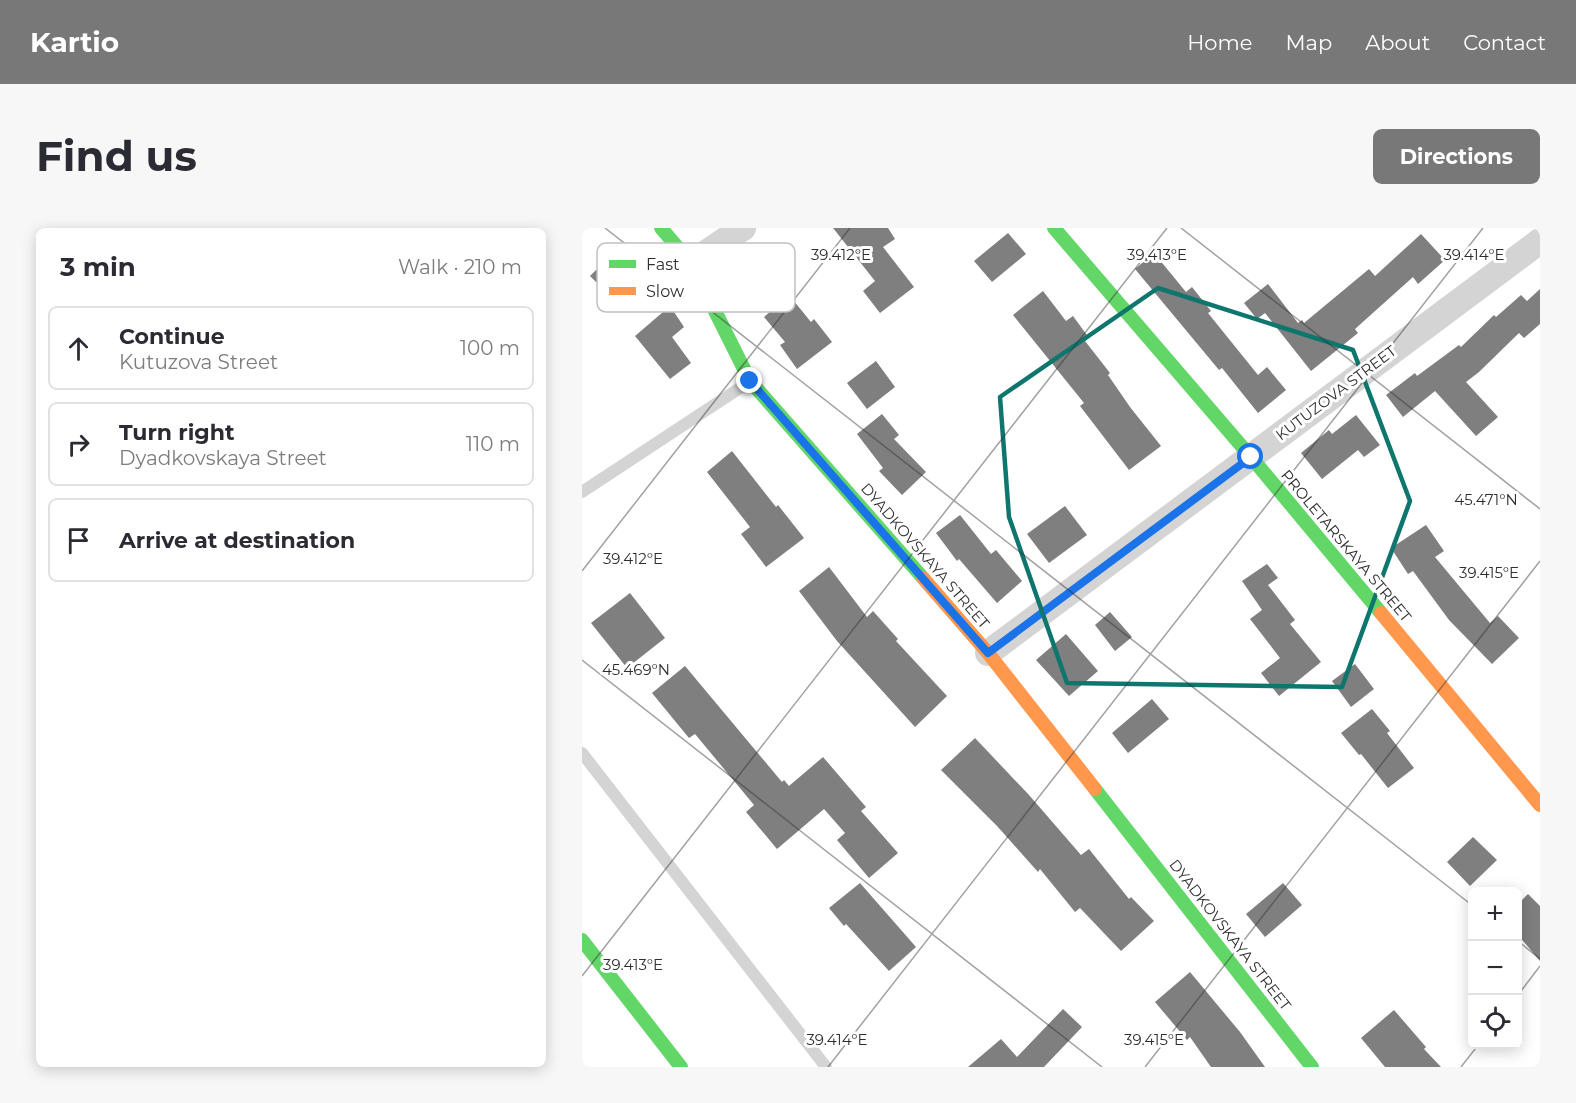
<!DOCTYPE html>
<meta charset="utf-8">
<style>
body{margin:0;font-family:Montserrat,sans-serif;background:#f7f7f7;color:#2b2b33}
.controls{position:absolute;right:18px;bottom:18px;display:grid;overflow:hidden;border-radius:9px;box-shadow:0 3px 15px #0003}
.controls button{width:54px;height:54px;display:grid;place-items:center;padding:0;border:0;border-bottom:2px solid #e1e1e2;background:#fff;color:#2b2b33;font:30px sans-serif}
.stop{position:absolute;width:18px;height:18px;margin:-14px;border:4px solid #1a73e8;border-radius:50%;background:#fff}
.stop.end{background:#1a73e8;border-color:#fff;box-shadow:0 2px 6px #0008}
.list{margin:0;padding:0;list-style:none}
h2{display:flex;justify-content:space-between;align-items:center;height:78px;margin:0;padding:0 24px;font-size:26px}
h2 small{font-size:20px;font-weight:400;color:#7c7c81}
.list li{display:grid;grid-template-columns:39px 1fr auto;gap:18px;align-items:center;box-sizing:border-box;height:84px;margin:0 12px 12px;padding:0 12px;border:2px solid #e1e1e2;border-radius:9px}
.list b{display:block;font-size:22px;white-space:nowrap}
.list p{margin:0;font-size:20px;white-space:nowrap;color:#7c7c81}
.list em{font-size:20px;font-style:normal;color:#7c7c81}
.icon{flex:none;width:33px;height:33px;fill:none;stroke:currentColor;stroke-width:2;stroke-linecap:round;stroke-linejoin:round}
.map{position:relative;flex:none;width:958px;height:839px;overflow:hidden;border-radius:9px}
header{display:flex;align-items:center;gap:36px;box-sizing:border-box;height:84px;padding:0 30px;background:#787878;color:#fff}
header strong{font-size:28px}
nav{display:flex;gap:33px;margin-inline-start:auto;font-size:21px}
.intro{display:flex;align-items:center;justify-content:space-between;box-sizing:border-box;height:144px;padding:0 36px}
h1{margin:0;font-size:42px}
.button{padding:15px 27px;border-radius:9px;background:#787878;color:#fff;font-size:21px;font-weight:700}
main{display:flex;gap:36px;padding:0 36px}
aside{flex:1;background:#fff;border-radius:9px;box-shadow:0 3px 15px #0003}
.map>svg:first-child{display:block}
</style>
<header>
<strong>Kartio</strong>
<nav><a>Home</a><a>Map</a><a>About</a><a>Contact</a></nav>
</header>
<div class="intro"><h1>Find us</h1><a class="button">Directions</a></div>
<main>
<aside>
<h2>3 min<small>Walk · 210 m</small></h2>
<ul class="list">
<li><svg class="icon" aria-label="ahead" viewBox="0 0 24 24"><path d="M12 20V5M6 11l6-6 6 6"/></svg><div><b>Continue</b><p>Kutuzova Street</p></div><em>100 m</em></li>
<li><svg class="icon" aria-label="right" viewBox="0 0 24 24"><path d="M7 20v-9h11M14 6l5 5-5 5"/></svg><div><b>Turn right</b><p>Dyadkovskaya Street</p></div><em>110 m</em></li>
<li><svg class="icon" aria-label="arrive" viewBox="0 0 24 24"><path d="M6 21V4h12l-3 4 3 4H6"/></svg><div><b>Arrive at destination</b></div></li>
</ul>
</aside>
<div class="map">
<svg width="958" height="839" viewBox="0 0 958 839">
<rect width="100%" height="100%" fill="#fff"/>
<!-- building -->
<g fill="#7f7f7f">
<path d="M 251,0 L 306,0 L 313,11 L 301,19 L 332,59 L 298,85 L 281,63 L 293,53 Z"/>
<path d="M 426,5 L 444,26 L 410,54 L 392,33 Z"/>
<path d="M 839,6 L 863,32 L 836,56 L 831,49 L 773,101 L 776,105 L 729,143 L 683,85 L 675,91 L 662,75 L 686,56 L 716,95 L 720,92 L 722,95 L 787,41 L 793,48 Z"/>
<path d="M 32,24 L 54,46 L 30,70 L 8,48 Z"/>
<path d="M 572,25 L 604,64 L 610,59 L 629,83 L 626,85 L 676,147 L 685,139 L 704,162 L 676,185 L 640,140 L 637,142 L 553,41 Z"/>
<path d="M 958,61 L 958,96 L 942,110 L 937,105 L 897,144 L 884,154 L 916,189 L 894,208 L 853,163 L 821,189 L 804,167 L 833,145 L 835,148 L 877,117 L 879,119 L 912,87 L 914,89 L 939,67 L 945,73 Z"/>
<path d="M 461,63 L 484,93 L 491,88 L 507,110 L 503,113 L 528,145 L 526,147 L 548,179 L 579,218 L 547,242 L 498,178 L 502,175 L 431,87 Z"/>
<path d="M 207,67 L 229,94 L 232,91 L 250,114 L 215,141 L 198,117 L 203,114 L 182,89 Z"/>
<path d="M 88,78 L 102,99 L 90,109 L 109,135 L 88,151 L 53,108 Z"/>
<path d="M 294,133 L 313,159 L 285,181 L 265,155 Z"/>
<path d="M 300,186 L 317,207 L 312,211 L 344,244 L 320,267 L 297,243 L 301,240 L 275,206 Z"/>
<path d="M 774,187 L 798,217 L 782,229 L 776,222 L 740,251 L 719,225 L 747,202 L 750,206 Z"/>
<path d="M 150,223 L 194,279 L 196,277 L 222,310 L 184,339 L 159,306 L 168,299 L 125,244 Z"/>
<path d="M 483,278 L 505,307 L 467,335 L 445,306 Z"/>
<path d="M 378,287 L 409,326 L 414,322 L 440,353 L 415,375 L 377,331 L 375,333 L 354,305 Z"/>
<path d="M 844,297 L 862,323 L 853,329 L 908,395 L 916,388 L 937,410 L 910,436 L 867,392 L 831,343 L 826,346 L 809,320 Z"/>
<path d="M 685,336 L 696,350 L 686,357 L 713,392 L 708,396 L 739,434 L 697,468 L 679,445 L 698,430 L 668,391 L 680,382 L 660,353 Z"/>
<path d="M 247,339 L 285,389 L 291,383 L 316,411 L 314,413 L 365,468 L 333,499 L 255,413 L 217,363 Z"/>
<path d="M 48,365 L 83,410 L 45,440 L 9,395 Z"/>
<path d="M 528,384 L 550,409 L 533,423 L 513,397 Z"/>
<path d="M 484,406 L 516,443 L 487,468 L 454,432 Z"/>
<path d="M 773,436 L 792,461 L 769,479 L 750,453 Z"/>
<path d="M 103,438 L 200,554 L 202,552 L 207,558 L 241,529 L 284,579 L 279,583 L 316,625 L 287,650 L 255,612 L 263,605 L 242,581 L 195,621 L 164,584 L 172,577 L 113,506 L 107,510 L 70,465 Z"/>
<path d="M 570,471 L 587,491 L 546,525 L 530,505 Z"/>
<path d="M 790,481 L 808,503 L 805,505 L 832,540 L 806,560 L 779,526 L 777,527 L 759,505 Z"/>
<path d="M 393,510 L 447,567 L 499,627 L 507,621 L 547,671 L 549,669 L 572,693 L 539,723 L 498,680 L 493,684 L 458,641 L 456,644 L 415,598 L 359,542 Z"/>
<path d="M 891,609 L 915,632 L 888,658 L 865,634 Z"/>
<path d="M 278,655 L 334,719 L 307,743 L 264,696 L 262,698 L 247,680 Z"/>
<path d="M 701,655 L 720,677 L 683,709 L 664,686 Z"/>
<path d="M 946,666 L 958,678 L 958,733 L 936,707 L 936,676 Z"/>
<path d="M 608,744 L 658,804 L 683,839 L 629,839 L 608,809 L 605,812 L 573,774 Z"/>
<path d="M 481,781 L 500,799 L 462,839 L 386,839 L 419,811 L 435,829 Z"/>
<path d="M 812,782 L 844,819 L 842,821 L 859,839 L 803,839 L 779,810 Z"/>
</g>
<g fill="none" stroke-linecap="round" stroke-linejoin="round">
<!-- lane -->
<g stroke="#d4d4d4" stroke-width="12">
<path d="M 0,264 L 167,154"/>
<path d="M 0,525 L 244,839"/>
</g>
<!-- street -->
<g stroke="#d4d4d4" stroke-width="26">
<path d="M 109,35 L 161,0"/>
<path d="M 406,425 L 958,13"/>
</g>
<!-- fast -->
<g stroke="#63d668" stroke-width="14">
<path d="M 79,0 L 109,35 L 168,153 L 341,350"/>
<path d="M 472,0 L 669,229 L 799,385"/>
<path d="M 513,561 L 730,839"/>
<path d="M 0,712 L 99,839"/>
</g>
<!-- slow -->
<g stroke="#ff974d" stroke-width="14">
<path d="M 341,350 L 406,425 L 513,561"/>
<path d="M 799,385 L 958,577"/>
</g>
</g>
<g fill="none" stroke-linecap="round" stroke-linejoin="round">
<!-- route -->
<path stroke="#1a73e8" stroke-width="8" d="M 168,153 L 406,425 L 669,229"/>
</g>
<!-- marked area -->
<path fill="none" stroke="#0f766e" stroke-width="4.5" stroke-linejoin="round" d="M 576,60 L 771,122 L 828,273 L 760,459 L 485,455 L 427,289 L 418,169 Z"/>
<!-- ticks -->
<path fill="none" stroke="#2f2f2f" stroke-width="1.5" stroke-opacity="0.45" d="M 23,0 L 891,678M 599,0 L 958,281M 0,343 L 268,0M 0,432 L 520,839M 936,713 L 958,731M 0,748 L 585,0M 936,767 L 958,738M 246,839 L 901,0M 563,839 L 958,333M 879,839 L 897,816"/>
<g text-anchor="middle" stroke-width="6" stroke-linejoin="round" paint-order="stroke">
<!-- street labels -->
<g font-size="15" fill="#2f2f2f" stroke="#fff">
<text transform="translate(754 165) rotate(-37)" y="5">KUTUZOVA STREET</text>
<text transform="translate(764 318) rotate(50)" y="5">PROLETARSKAYA STREET</text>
<text transform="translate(343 328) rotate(49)" y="5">DYADKOVSKAYA STREET</text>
<text transform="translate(648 707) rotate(52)" y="5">DYADKOVSKAYA STREET</text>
</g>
</g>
<!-- legend -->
<rect x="15" y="15" width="198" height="69" rx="9" fill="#fff" stroke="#c1c1c1" stroke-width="1.5"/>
<rect x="27" y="32" width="27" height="8" fill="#63d668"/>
<rect x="27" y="59" width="27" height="8" fill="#ff974d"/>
<g font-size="16" fill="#2f2f2f">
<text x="64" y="42">Fast</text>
<text x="64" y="69">Slow</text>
</g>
<g font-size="15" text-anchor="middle" fill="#2f2f2f" stroke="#fff" stroke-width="6" stroke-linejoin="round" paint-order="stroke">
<text x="259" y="32">39.412°E</text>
<text x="575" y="32">39.413°E</text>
<text x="892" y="32">39.414°E</text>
<text x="904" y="277">45.471°N</text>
<text x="51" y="336">39.412°E</text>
<text x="907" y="350">39.415°E</text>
<text x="54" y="447">45.469°N</text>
<text x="51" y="742">39.413°E</text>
<text x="255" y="817">39.414°E</text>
<text x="572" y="817">39.415°E</text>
</g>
</svg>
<div class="controls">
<button>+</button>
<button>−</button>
<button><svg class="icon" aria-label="locate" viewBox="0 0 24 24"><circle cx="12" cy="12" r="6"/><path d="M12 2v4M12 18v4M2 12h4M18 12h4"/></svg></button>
</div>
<div class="stop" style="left:669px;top:229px"></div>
<div class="stop end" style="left:168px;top:153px"></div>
</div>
</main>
